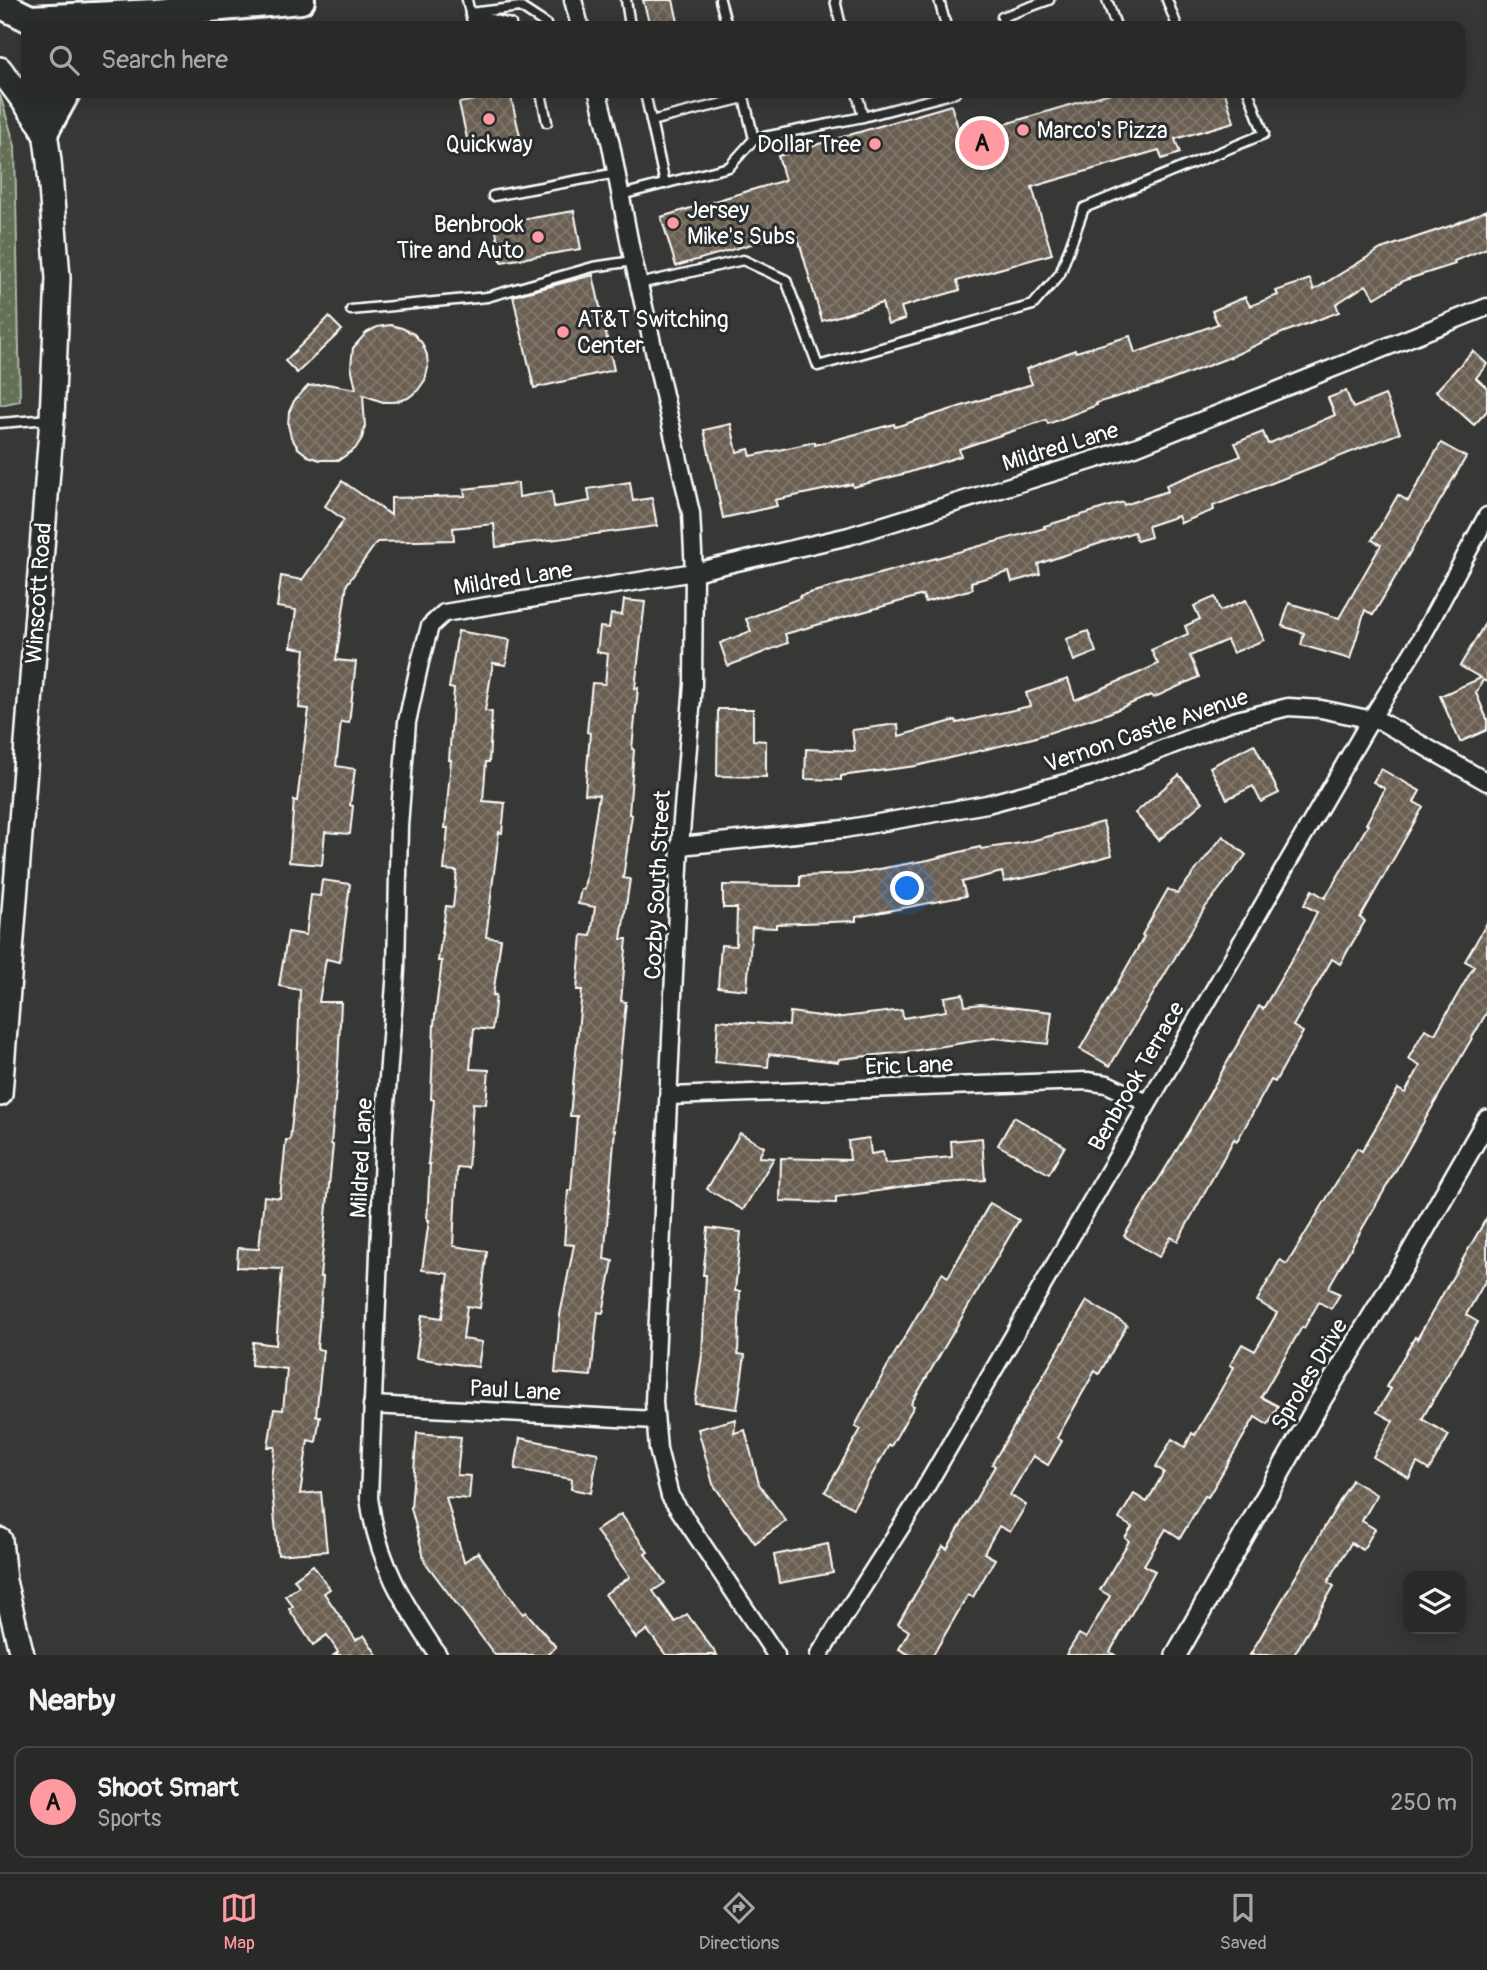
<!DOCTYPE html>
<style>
body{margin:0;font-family:Pangolin,sans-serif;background:#313130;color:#f1f3f6}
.controls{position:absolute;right:21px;bottom:21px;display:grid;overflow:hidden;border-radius:14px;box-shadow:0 4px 18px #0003}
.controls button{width:63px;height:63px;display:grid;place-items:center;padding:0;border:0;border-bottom:2px solid #454545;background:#292928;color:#f1f3f6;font:35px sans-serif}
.you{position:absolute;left:908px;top:889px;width:24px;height:24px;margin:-18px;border:5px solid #fff;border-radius:50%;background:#1a73e8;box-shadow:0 0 0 10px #1a73e833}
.badge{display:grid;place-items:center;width:46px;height:46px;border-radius:50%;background:#ff9aa2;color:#111;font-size:23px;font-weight:700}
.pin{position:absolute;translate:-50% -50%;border:4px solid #fff;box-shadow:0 2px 7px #0006}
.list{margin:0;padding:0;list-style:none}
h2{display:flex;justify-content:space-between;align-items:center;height:91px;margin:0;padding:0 28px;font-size:30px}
h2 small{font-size:23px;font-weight:400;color:#a5a6a8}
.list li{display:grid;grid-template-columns:46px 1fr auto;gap:21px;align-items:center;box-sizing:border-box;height:112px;margin:0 14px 14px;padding:0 14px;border:2px solid #454545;border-radius:14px}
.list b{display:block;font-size:26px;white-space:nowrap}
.list p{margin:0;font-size:23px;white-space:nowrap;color:#a5a6a8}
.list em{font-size:23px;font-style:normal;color:#a5a6a8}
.icon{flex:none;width:38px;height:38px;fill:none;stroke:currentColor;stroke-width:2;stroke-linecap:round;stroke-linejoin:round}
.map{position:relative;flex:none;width:1487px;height:1655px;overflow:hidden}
.search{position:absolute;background:#292928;box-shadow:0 4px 18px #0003;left:21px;right:21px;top:21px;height:77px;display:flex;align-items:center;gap:18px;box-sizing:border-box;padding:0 24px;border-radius:14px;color:#a5a6a8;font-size:26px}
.sheet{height:217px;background:#292928}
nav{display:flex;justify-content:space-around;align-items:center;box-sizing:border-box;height:98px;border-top:2px solid #454545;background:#292928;font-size:19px;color:#a5a6a8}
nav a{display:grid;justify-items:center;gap:4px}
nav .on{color:#ff9aa2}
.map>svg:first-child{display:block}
</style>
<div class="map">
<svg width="1487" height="1655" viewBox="0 0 1487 1655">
<defs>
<pattern id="grass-dots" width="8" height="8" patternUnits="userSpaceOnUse" patternTransform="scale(1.75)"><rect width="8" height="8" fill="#636f56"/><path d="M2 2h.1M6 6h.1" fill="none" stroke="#7a856f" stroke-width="1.8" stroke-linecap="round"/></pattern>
<pattern id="building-cross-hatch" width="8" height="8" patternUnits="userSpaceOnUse" patternTransform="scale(1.75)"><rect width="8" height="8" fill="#6b5f52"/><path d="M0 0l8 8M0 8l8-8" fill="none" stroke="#81776c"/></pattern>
</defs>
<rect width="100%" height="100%" fill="#373735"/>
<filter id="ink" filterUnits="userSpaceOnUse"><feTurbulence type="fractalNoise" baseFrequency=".0143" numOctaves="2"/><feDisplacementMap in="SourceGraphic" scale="14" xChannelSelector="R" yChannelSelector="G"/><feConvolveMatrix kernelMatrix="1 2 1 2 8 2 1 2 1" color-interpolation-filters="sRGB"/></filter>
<g filter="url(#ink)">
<!-- grass -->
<path fill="url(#grass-dots)" stroke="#b1b7aa" stroke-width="2" d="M 0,95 L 15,146 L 20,401 L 0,405 Z"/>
<!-- building -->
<g fill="url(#building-cross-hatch)" stroke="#fff" stroke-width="2">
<path d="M 643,0 L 673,0 L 679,26 L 650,26 Z"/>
<path d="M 510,93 L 520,136 L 469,147 L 459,103 Z"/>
<path d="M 1110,93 L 1225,93 L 1234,122 L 1175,139 L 1180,153 L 1162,159 L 1159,150 L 1032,187 L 1052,254 L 957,281 L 960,290 L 901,307 L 905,319 L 888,324 L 882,303 L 822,321 L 796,231 L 676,266 L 661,217 L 785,180 L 778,156 L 951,105 L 961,137 Z"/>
<path d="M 1487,210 L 1487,248 L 1454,261 L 1455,264 L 1405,280 L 1375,298 L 1366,285 L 1336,304 L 1339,312 L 1282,333 L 1233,356 L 1161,384 L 1096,403 L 1097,405 L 1048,424 L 1046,420 L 959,449 L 961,456 L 907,473 L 853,487 L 852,484 L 775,500 L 777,506 L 723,518 L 704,430 L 731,424 L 737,452 L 749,449 L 751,456 L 815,442 L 815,445 L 894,424 L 895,427 L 1032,384 L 1026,369 L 1075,350 L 1076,352 L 1130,336 L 1135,353 L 1218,324 L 1212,311 L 1245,297 L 1250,306 L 1278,295 L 1276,291 L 1310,279 L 1314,290 L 1381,249 L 1453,225 Z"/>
<path d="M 574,211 L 581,249 L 501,262 L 495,224 Z"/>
<path d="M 593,275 L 614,370 L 534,388 L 513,296 Z"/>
<path d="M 329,317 L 342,330 L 297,373 L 285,361 Z"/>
<path d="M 390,325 L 402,328 L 414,334 L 422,343 L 427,355 L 428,368 L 425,380 L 418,390 L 408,398 L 395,402 L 383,402 L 363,395 L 365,426 L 362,438 L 355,449 L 339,460 L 320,460 L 308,456 L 298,448 L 291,437 L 288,425 L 289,412 L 294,401 L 308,386 L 327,384 L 356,389 L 351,366 L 353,348 L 366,333 L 377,327 Z"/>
<path d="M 1473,351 L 1487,364 L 1476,378 L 1487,388 L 1487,411 L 1474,425 L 1436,391 Z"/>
<path d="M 1346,391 L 1353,408 L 1385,395 L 1400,433 L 1213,506 L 1214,510 L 1181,523 L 1178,516 L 1148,526 L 1151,537 L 1137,541 L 1134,532 L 1038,564 L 1040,574 L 1012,582 L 1009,572 L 971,582 L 973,589 L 925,602 L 923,595 L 785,634 L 788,643 L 728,666 L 720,643 L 751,631 L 746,619 L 800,598 L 799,596 L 1045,528 L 1044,526 L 1088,513 L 1123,502 L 1124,505 L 1168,491 L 1166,485 L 1241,456 L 1235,443 L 1263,432 L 1268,444 L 1335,415 L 1328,398 Z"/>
<path d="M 1441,443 L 1466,457 L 1373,615 L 1365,610 L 1350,659 L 1301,645 L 1304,633 L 1282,626 L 1289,603 L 1339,618 L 1381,545 L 1372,540 L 1398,495 L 1408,501 Z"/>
<path d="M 342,481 L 391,515 L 391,498 L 465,496 L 464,489 L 518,483 L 519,497 L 552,491 L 554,507 L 590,501 L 588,489 L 630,482 L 633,501 L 652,498 L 657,526 L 496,547 L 494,524 L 453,528 L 454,540 L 377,542 L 347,584 L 336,660 L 356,662 L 349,723 L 341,722 L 336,766 L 355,769 L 350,805 L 353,806 L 350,834 L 325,832 L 322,865 L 289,862 L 294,800 L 297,801 L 309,709 L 299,708 L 305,649 L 291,647 L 296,610 L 277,607 L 281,576 L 302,580 L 344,520 L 325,506 Z"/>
<path d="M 1215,597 L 1220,611 L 1246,600 L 1264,640 L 1233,653 L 1227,640 L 1190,656 L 1199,677 L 1153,698 L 1151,695 L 1109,713 L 1033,738 L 916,766 L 841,776 L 841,780 L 805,779 L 806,749 L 855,751 L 852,730 L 898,724 L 899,736 L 956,720 L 957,723 L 1030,706 L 1026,693 L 1068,679 L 1075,700 L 1141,672 L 1158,664 L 1151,650 L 1188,634 L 1185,626 L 1200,619 L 1194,606 Z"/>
<path d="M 624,600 L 645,602 L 635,688 L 638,688 L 632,749 L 634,750 L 629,814 L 632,815 L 623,878 L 630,879 L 621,939 L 627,939 L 621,1001 L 626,1002 L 613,1130 L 615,1130 L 604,1259 L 613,1261 L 603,1313 L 598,1312 L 591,1376 L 555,1373 L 560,1315 L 574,1245 L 564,1244 L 568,1190 L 571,1190 L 577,1116 L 570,1116 L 582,990 L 577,990 L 582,935 L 591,936 L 595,907 L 578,904 L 581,889 L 584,889 L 599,795 L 585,794 L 590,733 L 587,732 L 592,683 L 605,684 L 608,654 L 597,652 L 600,627 L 609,628 L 611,614 L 622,615 Z"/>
<path d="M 1487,620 L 1487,682 L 1483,680 L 1476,693 L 1487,719 L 1487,730 L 1460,742 L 1440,696 L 1481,678 L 1460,666 Z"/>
<path d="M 458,631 L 510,640 L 506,665 L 493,663 L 485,711 L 492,712 L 489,762 L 486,762 L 483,801 L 505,803 L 502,833 L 499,832 L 486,937 L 501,939 L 493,995 L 496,995 L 492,1030 L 474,1028 L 470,1069 L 489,1070 L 486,1104 L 473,1103 L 468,1168 L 457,1167 L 453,1246 L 487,1251 L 480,1308 L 467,1306 L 463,1339 L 482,1342 L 478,1367 L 416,1358 L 422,1315 L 442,1318 L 449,1274 L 422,1270 L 429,1220 L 427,1220 L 430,1164 L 428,1164 L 434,1100 L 431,1099 L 434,1024 L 442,961 L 438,961 L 446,906 L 453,907 L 457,871 L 444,870 L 448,828 L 445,828 L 451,760 L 449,760 L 454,689 L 449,688 Z"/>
<path d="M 1088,631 L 1096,652 L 1074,661 L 1066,639 Z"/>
<path d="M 718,709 L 753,709 L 753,740 L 766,741 L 766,777 L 717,776 Z"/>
<path d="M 1254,744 L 1279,793 L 1261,802 L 1253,786 L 1227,799 L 1210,767 Z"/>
<path d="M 1381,769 L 1420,791 L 1414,802 L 1423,807 L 1360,918 L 1365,921 L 1340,964 L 1332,959 L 1293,1026 L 1303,1032 L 1275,1082 L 1271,1080 L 1237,1141 L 1234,1139 L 1178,1241 L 1171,1237 L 1159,1257 L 1124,1236 L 1189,1130 L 1259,1006 L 1263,1009 L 1302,942 L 1317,912 L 1304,905 L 1312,890 L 1325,898 L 1368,825 L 1366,824 L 1385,789 L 1373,782 Z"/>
<path d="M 1179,775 L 1203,802 L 1159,840 L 1135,813 Z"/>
<path d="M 1103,822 L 1112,855 L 1049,873 L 1004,882 L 1002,872 L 962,882 L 966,896 L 856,917 L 856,921 L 776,924 L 776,928 L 752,927 L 747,990 L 718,987 L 721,945 L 736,946 L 737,908 L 723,908 L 723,885 L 800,886 L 800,876 L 852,874 L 928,860 L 980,847 L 981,849 L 1027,842 Z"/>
<path d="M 1223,836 L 1246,855 L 1204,909 L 1110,1066 L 1080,1049 L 1144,937 L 1142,935 L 1168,889 L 1177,894 Z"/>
<path d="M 322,880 L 350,884 L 340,962 L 326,959 L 319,1002 L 341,1002 L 338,1066 L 331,1144 L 333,1145 L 320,1277 L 323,1277 L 317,1349 L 323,1350 L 316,1416 L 320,1416 L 316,1442 L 308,1440 L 300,1494 L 321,1492 L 327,1551 L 278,1555 L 271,1479 L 275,1447 L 268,1447 L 274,1409 L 283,1410 L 287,1369 L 251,1365 L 253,1342 L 276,1345 L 282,1269 L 237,1267 L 238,1248 L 259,1249 L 264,1196 L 280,1198 L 286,1140 L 290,1140 L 297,1072 L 300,990 L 279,986 L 288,932 L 306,935 L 311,895 L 320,896 Z"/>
<path d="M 1487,923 L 1487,1012 L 1328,1288 L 1340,1294 L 1331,1309 L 1319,1302 L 1304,1328 L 1302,1327 L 1261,1397 L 1278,1406 L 1268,1425 L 1255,1417 L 1208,1497 L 1205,1496 L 1180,1538 L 1166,1529 L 1144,1565 L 1155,1571 L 1110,1652 L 1115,1655 L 1066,1655 L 1079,1634 L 1086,1638 L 1110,1596 L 1100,1590 L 1129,1541 L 1125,1538 L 1132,1527 L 1119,1519 L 1134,1494 L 1147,1502 L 1164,1472 L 1156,1467 L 1172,1439 L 1185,1447 L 1192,1433 L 1195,1435 L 1234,1367 L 1230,1365 L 1242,1344 L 1255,1351 L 1277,1313 L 1257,1301 L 1280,1260 L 1287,1264 L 1357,1148 L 1362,1151 L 1398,1089 L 1405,1093 L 1420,1066 L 1408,1059 L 1425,1029 L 1435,1034 L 1474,966 L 1465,961 Z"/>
<path d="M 963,994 L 965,1006 L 981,1004 L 1052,1012 L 1048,1044 L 994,1038 L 906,1052 L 839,1059 L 838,1062 L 769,1054 L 768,1067 L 715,1062 L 718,1020 L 789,1026 L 790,1012 L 834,1018 L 902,1010 L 903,1018 L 946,1011 L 944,997 Z"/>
<path d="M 1014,1117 L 1065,1146 L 1049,1174 L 998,1145 Z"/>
<path d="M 740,1133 L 764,1147 L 759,1157 L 774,1158 L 743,1210 L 707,1189 Z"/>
<path d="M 869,1138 L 871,1154 L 883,1152 L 885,1163 L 952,1157 L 951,1141 L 982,1138 L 985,1180 L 919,1185 L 836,1197 L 836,1203 L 780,1201 L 781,1158 L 850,1160 L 848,1141 Z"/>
<path d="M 990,1203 L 1019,1220 L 911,1404 L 914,1406 L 891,1446 L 889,1445 L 853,1508 L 825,1492 L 861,1429 L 855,1426 L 887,1367 L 942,1273 L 948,1277 Z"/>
<path d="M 1487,1217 L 1487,1278 L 1466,1315 L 1478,1322 L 1422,1419 L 1449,1435 L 1429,1470 L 1417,1463 L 1409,1478 L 1373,1457 L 1393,1421 L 1377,1412 L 1391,1389 L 1386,1387 L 1415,1337 L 1417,1339 Z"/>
<path d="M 708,1228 L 741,1232 L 735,1291 L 740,1291 L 738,1354 L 745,1355 L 737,1409 L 695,1403 L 702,1355 L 706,1275 L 703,1275 Z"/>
<path d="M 1087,1301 L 1127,1325 L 1099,1374 L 1095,1371 L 1057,1438 L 1062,1441 L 1048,1465 L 1033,1456 L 1010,1495 L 1026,1505 L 1010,1532 L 999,1526 L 984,1553 L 995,1559 L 973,1597 L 968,1595 L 933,1655 L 910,1655 L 899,1649 L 909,1631 L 898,1624 L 943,1546 L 947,1549 L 995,1466 L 992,1464 Z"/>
<path d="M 736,1419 L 734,1433 L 745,1430 L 759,1484 L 786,1521 L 755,1543 L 713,1484 L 698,1429 Z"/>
<path d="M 417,1433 L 461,1437 L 457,1475 L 471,1476 L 469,1499 L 446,1497 L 464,1562 L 478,1552 L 523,1614 L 526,1612 L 556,1647 L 547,1655 L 495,1655 L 425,1562 L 411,1508 Z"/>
<path d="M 520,1438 L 598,1453 L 591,1493 L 571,1489 L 572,1479 L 515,1469 Z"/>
<path d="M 1352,1480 L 1377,1495 L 1362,1521 L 1375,1529 L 1363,1550 L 1351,1543 L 1328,1582 L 1334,1586 L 1294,1655 L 1250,1655 Z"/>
<path d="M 621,1514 L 648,1552 L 645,1554 L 665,1583 L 653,1591 L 675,1622 L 687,1614 L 717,1655 L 666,1655 L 647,1630 L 636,1638 L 605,1594 L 630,1577 L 596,1531 Z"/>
<path d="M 828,1544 L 833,1573 L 779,1583 L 774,1555 Z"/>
<path d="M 313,1565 L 330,1589 L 324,1593 L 356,1640 L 364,1635 L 377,1655 L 334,1655 L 338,1652 L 327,1635 L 313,1645 L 289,1609 L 293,1606 L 285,1596 L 299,1586 L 294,1579 Z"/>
</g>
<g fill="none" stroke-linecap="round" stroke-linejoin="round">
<!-- service casing -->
<g stroke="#fff" stroke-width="13">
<g id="service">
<path d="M 467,0 L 473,26"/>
<path d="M 626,0 L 630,26"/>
<path d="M 720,0 L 727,26"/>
<path d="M 835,0 L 841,26"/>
<path d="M 939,0 L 946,26"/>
<path d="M 1107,0 L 1116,26"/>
<path d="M 1167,0 L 1177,26"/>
<path d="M 470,13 L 520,7 L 546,24 L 546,26"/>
<path d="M 476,15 L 511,24"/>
<path d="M 478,18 L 491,26"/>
<path d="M 1004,26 L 1002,17 L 1049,0"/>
<path d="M 541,93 L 547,122"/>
<path d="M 645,93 L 665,184"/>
<path d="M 743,93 L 754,139"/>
<path d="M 863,117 L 955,93"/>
<path d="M 651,121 L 744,98"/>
<path d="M 621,195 L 729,167 L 754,139 L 863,117 L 857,93"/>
<path d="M 493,196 L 617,173"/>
<path d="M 639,284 L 743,260 L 786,280 L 818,366 L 1033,305 L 1060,274 L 1084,208 L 1264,134 L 1249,93"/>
<path d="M 351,310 L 487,297 L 593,267 L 633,261"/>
<path d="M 0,423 L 49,419"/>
</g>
</g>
<!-- minor casing -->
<g stroke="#fff" stroke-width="21">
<g id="minor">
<path d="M 573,0 L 580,26"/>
<path d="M 598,93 L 611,145 L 631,250 L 691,513 L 694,572 L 693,684 L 680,846 L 654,1402 L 658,1449 L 670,1496 L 776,1655"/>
<path d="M 680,846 L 844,829 L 987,804 L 1099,774 L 1233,721 L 1288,707 L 1321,709 L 1382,722 L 1487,782"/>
<path d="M 669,1096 L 1087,1081 L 1107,1084 L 1147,1103"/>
<path d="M 372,1405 L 655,1420"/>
<path d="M 438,1655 C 404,1604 377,1561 369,1498 L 384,1131 L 396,970 L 399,826 L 407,722 L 420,662 L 430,626 L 444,613 L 694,572 L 849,536 L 1135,447 L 1487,307"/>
<path d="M 819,1655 L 920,1497 L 1371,719 L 1418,644 L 1487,516"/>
</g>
</g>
<!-- tertiary casing -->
<g stroke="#fff" stroke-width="24">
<path id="tertiary" d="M 1176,1655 L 1321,1400 L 1404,1265 L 1487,1120"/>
</g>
<!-- secondary casing -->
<g stroke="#fff" stroke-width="28">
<g id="secondary">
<path d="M 0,69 L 44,129"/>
<path d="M 0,1094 L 52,418 L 58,278 L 49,161 L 40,93"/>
<path d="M 0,1540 L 4,1581 L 22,1655"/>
</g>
</g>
<!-- trunk casing -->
<g stroke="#fff" stroke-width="32">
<g id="trunk">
<path d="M 0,4 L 30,19 L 156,13 L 301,0"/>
<path d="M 45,131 L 66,93"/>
</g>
</g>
<!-- service -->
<use href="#service" stroke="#2a2d2e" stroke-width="8"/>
<!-- minor -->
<use href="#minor" stroke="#2a2d2e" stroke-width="16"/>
<!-- tertiary -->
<use href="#tertiary" stroke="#2a2d2e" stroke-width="19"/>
<!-- secondary -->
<use href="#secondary" stroke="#2a2d2e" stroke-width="23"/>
<!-- trunk -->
<use href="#trunk" stroke="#2a2d2e" stroke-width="26"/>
</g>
</g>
<!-- markers -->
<g fill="#ff9aa2" stroke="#2a2d2e" stroke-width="2.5">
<circle cx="489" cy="119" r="7"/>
<circle cx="1023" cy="130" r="7"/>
<circle cx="875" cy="144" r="7"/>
<circle cx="673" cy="223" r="7"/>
<circle cx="538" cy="237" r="7"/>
<circle cx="563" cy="332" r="7"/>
</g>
<g text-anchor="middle" stroke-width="6" stroke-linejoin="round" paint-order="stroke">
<!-- poi labels -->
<g font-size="23" fill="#fff" stroke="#2a2d2e" text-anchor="start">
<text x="1037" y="138">Marco's Pizza</text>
<text x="489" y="152" text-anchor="middle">Quickway</text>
<text x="861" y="152" text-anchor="end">Dollar Tree</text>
<text x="687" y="218">Jersey<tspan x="687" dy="26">Mike's Subs</tspan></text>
<text x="524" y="232" text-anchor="end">Benbrook<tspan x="524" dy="26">Tire and Auto</tspan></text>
<text x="577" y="327">AT&amp;T Switching<tspan x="577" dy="26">Center</tspan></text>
</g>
<!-- street labels -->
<g font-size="23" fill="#fff" stroke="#2a2d2e">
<text transform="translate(1060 446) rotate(-17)" y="8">Mildred Lane</text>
<text transform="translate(513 578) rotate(-9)" y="8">Mildred Lane</text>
<text transform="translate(38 593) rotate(-86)" y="8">Winscott Road</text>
<text transform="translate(1146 730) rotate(-19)" y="8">Vernon Castle Avenue</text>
<text transform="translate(657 885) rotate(-87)" y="8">Cozby South Street</text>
<text transform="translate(909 1065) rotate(-2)" y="8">Eric Lane</text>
<text transform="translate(1136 1076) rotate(-60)" y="8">Benbrook Terrace</text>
<text transform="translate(361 1158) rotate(-87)" y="8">Mildred Lane</text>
<text transform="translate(1309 1374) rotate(-59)" y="8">Sproles Drive</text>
<text transform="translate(515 1390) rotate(3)" y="8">Paul Lane</text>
</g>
</g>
</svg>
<div class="controls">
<button><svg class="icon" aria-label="layers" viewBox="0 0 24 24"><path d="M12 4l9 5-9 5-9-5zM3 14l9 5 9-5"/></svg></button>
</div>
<div class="you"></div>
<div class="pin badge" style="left:982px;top:143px">A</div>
<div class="search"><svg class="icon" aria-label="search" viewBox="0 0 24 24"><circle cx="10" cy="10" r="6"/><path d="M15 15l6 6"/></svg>Search here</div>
</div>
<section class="sheet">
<h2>Nearby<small></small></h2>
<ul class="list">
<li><span class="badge">A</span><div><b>Shoot Smart</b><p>Sports</p></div><em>250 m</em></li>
</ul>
</section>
<nav>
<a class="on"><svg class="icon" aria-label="map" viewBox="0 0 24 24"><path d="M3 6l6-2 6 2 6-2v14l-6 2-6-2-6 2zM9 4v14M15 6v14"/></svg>Map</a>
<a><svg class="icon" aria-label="directions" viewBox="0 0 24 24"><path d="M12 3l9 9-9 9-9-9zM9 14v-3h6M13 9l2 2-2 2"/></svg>Directions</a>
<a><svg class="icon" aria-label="saved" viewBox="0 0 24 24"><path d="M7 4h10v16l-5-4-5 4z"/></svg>Saved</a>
</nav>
